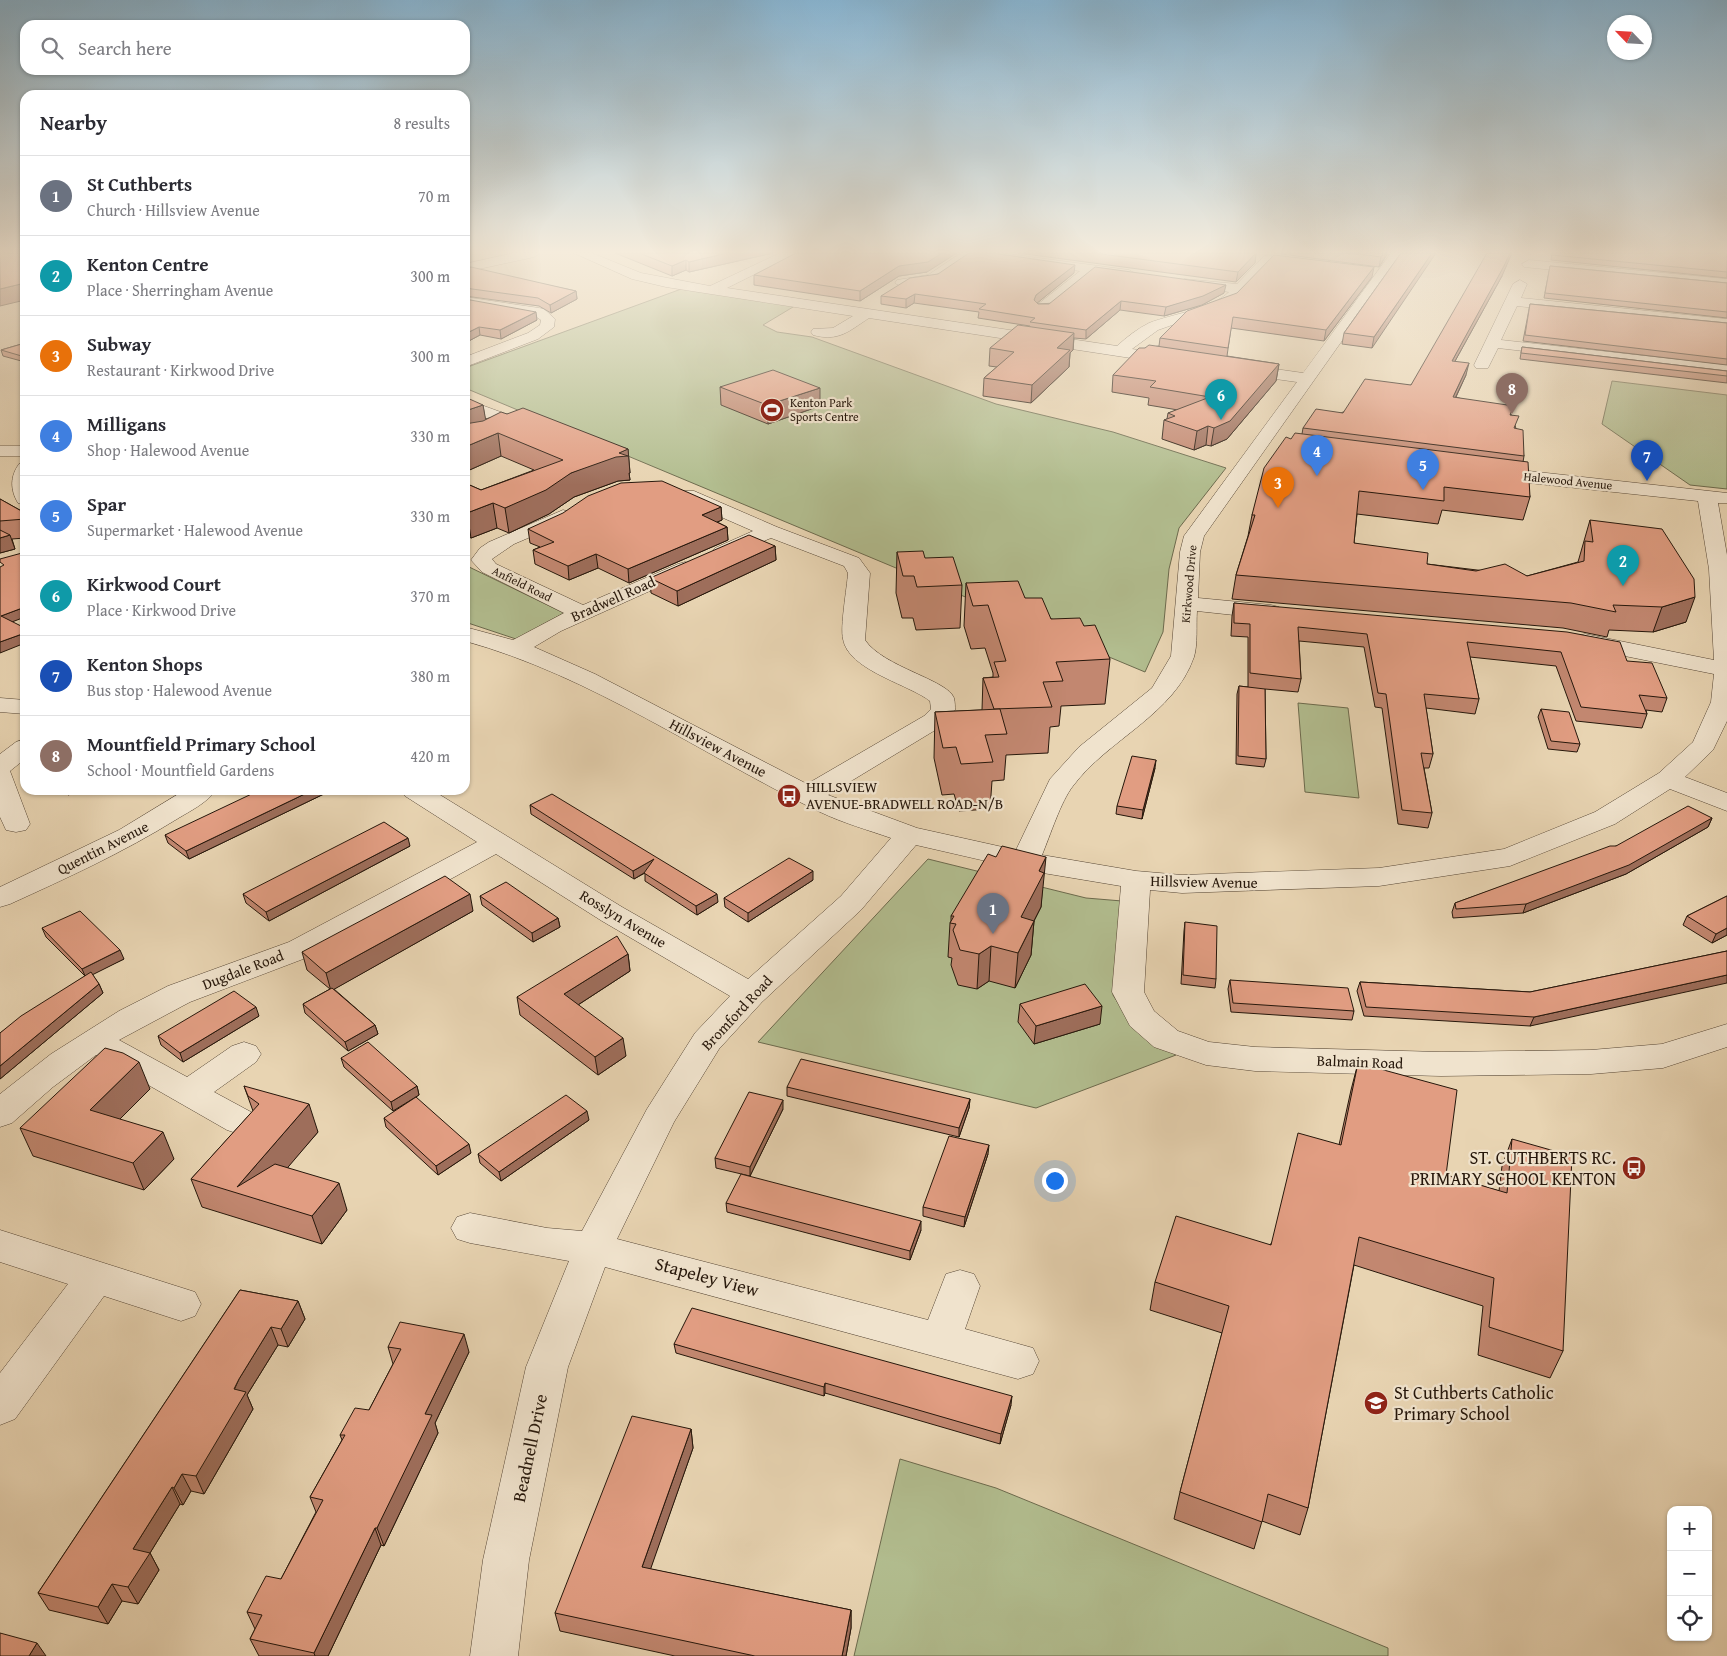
<!DOCTYPE html>
<meta charset="utf-8">
<style>
body{margin:0;font-family:"Gentium Book Plus",serif;background:#f2f2f3;color:#2b2b33}
.controls{position:absolute;right:15px;bottom:15px;display:grid;overflow:hidden;border-radius:10px;box-shadow:0 1px 4px #0004}
.controls button{width:45px;height:45px;display:grid;place-items:center;padding:0;border:0;border-bottom:1px solid #e1e1e2;background:#fff;color:#2b2b33;font:25px sans-serif}
.compass{position:absolute;left:1607px;top:15px;width:45px;height:45px;border-radius:50%;background:#fff;box-shadow:0 1px 4px #0004;rotate:295deg}
.you{position:absolute;left:1054px;top:1180px;width:18px;height:18px;margin:-12px;border:4px solid #fff;border-radius:50%;background:#1a73e8;box-shadow:0 0 0 8px #1a73e833}
.badge{display:grid;place-items:center;width:32px;height:32px;border-radius:50%;background:#111827;color:#fff;font-size:16px;font-weight:700}
.pin{position:absolute;translate:-50% -41px;filter:drop-shadow(0 1px 2px #0008)}
.pin::after{content:'';position:absolute;top:26px;width:18px;height:15px;background:inherit;clip-path:polygon(0 0,100% 0,50% 100%)}
.list{margin:0;padding:0;list-style:none}
h2{display:flex;justify-content:space-between;align-items:center;height:65px;margin:0;padding:0 20px;font-size:21px}
h2 small{font-size:16px;font-weight:400;color:#7c7c81}
.list li{display:grid;grid-template-columns:32px 1fr auto;gap:15px;align-items:center;box-sizing:border-box;height:80px;padding:0 20px;border-top:1px solid #e1e1e2}
.list b{display:block;font-size:19px;white-space:nowrap}
.list p{margin:0;font-size:16px;white-space:nowrap;color:#7c7c81}
.list em{font-size:16px;font-style:normal;color:#7c7c81}
.icon{flex:none;width:28px;height:28px;fill:none;stroke:currentColor;stroke-width:2;stroke-linecap:round;stroke-linejoin:round}
.map{position:relative;flex:none;width:1727px;height:1656px;overflow:hidden}
.search{position:absolute;background:#fff;box-shadow:0 1px 4px #0004;left:20px;top:20px;width:450px;height:55px;display:flex;align-items:center;gap:12px;box-sizing:border-box;padding:0 18px;border-radius:15px;color:#7c7c81;font-size:19px}
.panel{position:absolute;background:#fff;box-shadow:0 1px 4px #0004;left:20px;top:90px;width:450px;height:705px;border-radius:15px}
.map>svg:first-child{display:block}
</style>
<div class="map">
<svg width="1727" height="1656" viewBox="0 0 1727 1656">
<rect width="100%" height="100%" fill="#e8d4b2"/>
<filter id="stains"><feTurbulence type="fractalNoise" baseFrequency=".004" numOctaves="4"/><feColorMatrix values="0 0 0 0 .2 0 0 0 0 .09 0 0 0 0 .02 0 0 0 .5 -.17"/></filter>
<radialGradient id="worn" r=".72"><stop offset=".6" stop-color="#630" stop-opacity="0"/><stop offset="1" stop-color="#630" stop-opacity=".3"/></radialGradient>
<!-- green -->
<g fill="#b2bd8f" stroke="#6c6a4d">
<path d="M 684,288 L 798,304 L 763,325 L 777,332 L 812,337 L 996,404 L 1113,432 L 1226,468 L 1179,528 L 1169,569 L 1163,632 L 1145,672 L 465,388 L 465,368 Z"/>
<path d="M 1612,381 L 1727,395 L 1727,489 L 1690,485 L 1602,424 Z"/>
<path d="M 465,565 L 564,613 L 516,639 L 465,622 Z"/>
<path d="M 1298,703 L 1348,708 L 1359,798 L 1305,792 Z"/>
<path d="M 928,859 L 1086,898 L 1122,901 L 1113,995 L 1136,1031 L 1176,1055 L 1036,1108 L 758,1042 Z"/>
<path d="M 900,1459 L 996,1488 L 1388,1648 L 1388,1656 L 854,1656 Z"/>
</g>
<g fill="none" stroke-linecap="round" stroke-linejoin="round">
<!-- minor casing -->
<g stroke="#564635" stroke-width="1">
<g id="minor">
<path d="M 514,253 L 540,253 L 534,257 L 465,272 L 465,264 Z"/>
<path d="M 574,253 L 592,253 L 641,273 L 710,286 L 780,253 L 797,253 L 727,288 L 1117,346 C 1127,337 1137,329 1149,323 C 1172,314 1212,309 1229,292 L 1184,285 L 1182,282 L 1184,279 L 1237,284 L 1264,256 L 1269,255 L 1276,259 L 1234,303 L 1158,330 L 1132,349 L 1176,356 L 1178,359 L 1170,364 L 869,318 C 849,331 839,342 813,335 L 811,332 L 813,329 L 833,328 L 853,316 L 666,287 L 632,279 Z"/>
<path d="M 961,253 L 1001,253 L 1129,270 L 1136,274 L 1129,278 L 1094,273 L 1047,311 L 1037,311 L 1035,308 L 1037,305 L 1080,271 L 972,257 L 937,281 L 902,287 L 895,283 L 897,280 L 928,275 Z"/>
<path d="M 1391,253 L 1404,253 L 1204,536 L 1200,552 L 1198,598 L 1271,605 L 1279,607 L 1282,612 L 1279,617 L 1271,619 L 1197,611 C 1196,625 1198,644 1194,657 C 1174,715 1108,739 1073,786 C 1061,801 1050,836 1042,855 L 1136,871 L 1182,875 L 1379,868 L 1504,849 L 1595,812 L 1659,773 L 1693,742 L 1711,702 L 1714,674 L 1585,648 L 1577,646 L 1574,641 L 1577,636 L 1585,634 L 1714,660 L 1709,569 L 1698,501 L 1492,479 L 1485,477 L 1483,473 L 1485,469 L 1492,467 L 1727,493 L 1727,503 L 1718,503 L 1727,555 L 1727,721 L 1713,750 L 1685,777 L 1727,793 L 1727,811 L 1670,789 L 1615,824 L 1510,866 L 1379,886 L 1182,893 L 1150,890 L 1144,992 L 1154,1011 L 1178,1031 L 1209,1042 L 1255,1047 L 1441,1052 L 1591,1050 L 1662,1044 L 1727,1024 L 1727,1047 L 1663,1068 L 1591,1074 L 1441,1076 L 1255,1071 L 1206,1065 L 1154,1047 L 1130,1026 L 1112,992 L 1121,886 L 1025,870 L 916,845 L 861,910 L 762,1002 L 719,1049 L 674,1122 L 617,1239 L 928,1320 L 946,1274 L 960,1270 L 974,1274 L 980,1286 L 965,1329 L 1033,1348 L 1039,1361 L 1033,1374 L 1018,1379 L 605,1267 L 568,1367 L 529,1560 L 518,1656 L 470,1656 L 483,1560 L 526,1367 L 569,1261 L 470,1243 L 457,1239 L 451,1228 L 457,1217 L 470,1213 L 547,1228 L 582,1231 L 647,1109 L 695,1033 L 730,996 L 602,921 L 496,854 L 311,956 L 190,1002 L 119,1040 L 187,1077 L 232,1046 L 244,1042 L 256,1046 L 261,1054 L 256,1062 L 214,1092 L 251,1112 L 256,1121 L 251,1130 L 239,1134 L 227,1130 L 96,1055 L 53,1087 L 12,1123 L 0,1127 L 0,1094 L 51,1054 L 119,1011 L 168,986 L 289,942 L 477,842 L 405,796 L 401,790 L 432,790 L 622,907 L 748,979 L 841,896 L 891,838 C 868,830 843,823 820,812 C 702,755 592,676 465,641 L 465,627 L 513,640 L 564,613 L 482,572 L 471,560 L 480,548 L 489,542 L 563,510 L 570,512 L 573,516 L 570,520 L 514,544 L 492,559 L 496,564 L 583,605 L 678,564 L 685,562 L 692,564 L 695,568 L 692,572 L 561,631 L 534,647 L 595,674 L 807,784 L 924,716 L 931,709 L 930,701 C 908,684 848,670 843,639 C 840,627 847,588 848,573 L 844,566 L 771,538 L 729,556 L 722,558 L 715,556 L 712,552 L 715,548 L 753,531 L 680,499 L 677,495 L 680,491 L 694,491 L 777,527 L 859,558 L 870,573 L 865,640 C 883,667 948,680 954,698 C 955,702 955,707 955,710 L 942,726 L 828,795 L 917,828 L 1016,850 L 1050,779 L 1079,747 L 1152,688 L 1171,656 L 1180,552 L 1184,536 L 1297,382 L 1240,374 L 1232,369 L 1240,364 L 1303,373 Z"/>
<path d="M 1529,260 L 1727,279 L 1727,287 L 1524,267 L 1522,264 Z"/>
<path d="M 1520,280 L 1527,284 L 1521,298 L 1727,319 L 1727,327 L 1517,306 L 1501,340 L 1727,365 L 1727,375 L 1498,348 L 1488,368 L 1476,368 L 1474,365 L 1513,284 Z"/>
<path d="M 465,297 L 539,308 L 544,309 L 555,319 L 554,327 L 538,339 L 465,367 L 465,357 L 528,333 L 540,325 L 541,320 L 535,316 L 465,305 Z"/>
<path d="M 465,399 L 506,414 L 514,422 C 502,439 484,443 465,447 L 465,437 L 487,429 L 496,423 L 465,410 Z"/>
<rect x="0" y="446" width="25" height="10"/>
<path d="M 25,462 L 25,505 L 18,503 C 10,490 10,476 19,464 Z"/>
<path d="M 0,698 L 25,700 L 25,714 L 0,712 Z"/>
<path d="M 25,739 L 25,759 L 10,771 L 30,824 L 26,830 L 16,832 L 6,830 L 0,817 L 0,754 L 16,742 Z"/>
<path d="M 185,790 L 216,790 C 207,803 190,811 177,819 C 124,852 67,878 10,904 L 0,907 L 0,887 L 119,830 Z"/>
<path d="M 0,1230 L 195,1292 L 201,1304 L 195,1316 L 181,1321 L 104,1296 L 15,1419 L 0,1425 L 0,1373 L 68,1284 L 0,1262 Z"/>
</g>
</g>
<!-- minor -->
<use href="#minor" fill="#f0e3cd" fill-rule="evenodd"/>
</g>
<!-- wall -->
<g fill="#c28770" stroke="#26170b">
<path d="M 615,253 L 773,253 L 689,272 L 686,270 L 672,276 Z"/>
<path d="M 1018,253 L 1256,253 L 1255,263 L 1236,282 Z"/>
<path d="M 1274,253 L 1388,253 L 1379,267 Z"/>
<path d="M 1401,253 L 1372,348 L 1342,344 L 1344,333 Z"/>
<path d="M 1552,253 L 1727,253 L 1727,278 L 1551,260 Z"/>
<path d="M 1550,266 L 1727,283 L 1727,318 L 1544,298 Z"/>
<path d="M 465,268 L 576,291 L 577,299 L 551,313 L 539,306 L 465,296 Z"/>
<path d="M 927,272 L 899,276 L 860,301 L 754,285 L 754,275 Z"/>
<path d="M 1074,273 L 1037,303 L 1038,304 L 1224,293 L 1202,305 L 1164,316 L 1120,310 L 1086,339 L 1074,338 L 1073,350 L 1070,353 L 1069,367 L 1031,403 L 983,396 L 984,378 L 997,367 L 989,366 L 990,348 L 1030,327 L 1030,326 L 978,318 L 979,312 L 914,303 L 906,308 L 881,304 L 881,296 L 938,274 Z"/>
<path d="M 1502,276 L 1455,361 L 1466,375 L 1456,397 L 1512,415 L 1524,456 L 1523,462 L 1530,497 L 1523,520 L 1442,510 L 1438,524 L 1357,514 L 1354,543 L 1427,564 L 1527,576 L 1578,562 L 1590,520 L 1686,622 L 1653,632 L 1609,630 L 1607,637 L 1563,628 L 1232,599 L 1236,575 L 1248,536 L 1252,515 L 1291,439 L 1302,434 L 1303,428 L 1411,385 Z"/>
<path d="M 1372,277 L 1324,341 L 1231,328 L 1227,356 L 1279,364 L 1276,381 L 1227,439 L 1211,446 L 1206,445 L 1194,450 L 1162,439 L 1164,420 L 1167,419 L 1168,413 L 1178,410 L 1148,405 L 1149,398 L 1112,392 L 1113,375 L 1145,348 L 1159,346 L 1160,338 Z"/>
<path d="M 465,299 L 537,320 L 501,339 L 480,335 L 465,343 Z"/>
<path d="M 1530,304 L 1727,323 L 1727,365 L 1523,341 Z"/>
<path d="M 25,343 L 25,362 L 3,356 L 1,350 Z"/>
<path d="M 1522,347 L 1727,371 L 1727,383 L 1520,359 Z"/>
<path d="M 720,387 L 820,406 L 768,424 L 721,405 Z"/>
<path d="M 483,405 L 485,419 L 507,414 L 628,449 L 630,473 L 629,473 L 630,480 L 618,481 L 574,497 L 549,514 L 509,533 L 497,528 L 471,538 L 465,535 L 465,483 L 481,490 L 534,470 L 501,456 L 465,472 Z"/>
<path d="M 0,499 L 25,513 L 25,538 L 12,539 L 15,549 L 0,553 Z"/>
<path d="M 721,507 L 722,520 L 717,522 L 727,527 L 728,540 L 629,583 L 598,568 L 569,580 L 535,564 L 533,550 L 540,547 L 530,543 L 528,529 Z"/>
<path d="M 775,546 L 776,560 L 678,606 L 651,593 L 650,578 Z"/>
<path d="M 897,552 L 962,585 L 960,628 L 916,630 L 913,618 L 902,618 L 896,593 Z"/>
<path d="M 966,583 L 1025,598 L 1051,619 L 1084,626 L 1110,659 L 1105,704 L 1061,706 L 1059,726 L 1050,727 L 1048,753 L 1006,755 L 1004,780 L 992,781 L 990,809 L 959,811 L 954,794 L 942,795 L 934,758 L 935,712 L 982,710 L 983,678 L 993,677 L 993,673 L 985,648 L 971,649 L 964,626 Z"/>
<path d="M 1234,603 L 1627,661 L 1667,698 L 1662,712 L 1646,710 L 1647,714 L 1642,728 L 1576,721 L 1556,666 L 1470,657 L 1479,699 L 1475,714 L 1426,708 L 1433,754 L 1429,768 L 1424,768 L 1432,813 L 1428,828 L 1398,824 L 1382,708 L 1375,707 L 1364,647 L 1299,641 L 1301,679 L 1298,692 L 1265,689 L 1266,759 L 1264,767 L 1236,764 L 1237,694 L 1239,686 L 1248,687 L 1248,637 L 1231,636 L 1232,616 Z"/>
<path d="M 1541,709 L 1580,744 L 1577,752 L 1548,749 L 1538,717 Z"/>
<path d="M 1155,768 L 1142,819 L 1116,814 L 1117,806 Z"/>
<path d="M 328,792 L 189,859 L 168,843 L 165,835 Z"/>
<path d="M 530,805 L 718,902 L 697,915 L 645,881 L 645,873 L 634,879 L 531,814 Z"/>
<path d="M 1712,818 L 1708,827 L 1626,874 L 1523,913 L 1453,918 L 1452,912 L 1455,903 L 1616,846 Z"/>
<path d="M 410,846 L 269,921 L 246,903 L 243,894 Z"/>
<path d="M 996,857 L 1043,891 L 1042,892 L 1041,907 L 1034,921 L 1031,955 L 1015,988 L 989,981 L 977,989 L 958,985 L 951,965 L 952,958 L 948,957 L 950,923 L 951,921 L 951,916 Z"/>
<path d="M 813,880 L 748,922 L 725,907 L 724,898 Z"/>
<path d="M 480,896 L 558,918 L 560,927 L 533,942 L 482,905 Z"/>
<path d="M 1727,896 L 1727,935 L 1712,943 L 1683,925 L 1687,916 Z"/>
<path d="M 473,911 L 334,989 L 375,1025 L 378,1034 L 348,1051 L 305,1013 L 303,1004 L 330,989 L 307,970 L 302,952 Z"/>
<path d="M 1185,922 L 1216,979 L 1215,988 L 1181,984 L 1184,931 Z"/>
<path d="M 42,928 L 124,959 L 92,974 L 99,984 L 103,993 L 0,1079 L 0,1033 L 85,976 L 46,937 Z"/>
<path d="M 1727,951 L 1530,1026 L 1364,1016 L 1357,991 L 1360,982 L 1530,992 Z"/>
<path d="M 628,954 L 630,971 L 578,1005 L 626,1056 L 598,1075 L 520,1015 L 517,997 Z"/>
<path d="M 1230,980 L 1354,1011 L 1352,1020 L 1231,1012 L 1228,989 Z"/>
<path d="M 1020,1004 L 1100,1024 L 1034,1044 L 1018,1022 Z"/>
<path d="M 259,1016 L 183,1062 L 161,1045 L 158,1036 Z"/>
<path d="M 341,1058 L 417,1086 L 419,1095 L 393,1111 L 344,1067 Z"/>
<path d="M 1358,1063 L 1446,1175 L 1499,1191 L 1502,1166 L 1512,1139 L 1563,1351 L 1550,1378 L 1478,1355 L 1483,1306 L 1354,1265 L 1308,1508 L 1300,1535 L 1262,1521 L 1254,1549 L 1174,1519 L 1180,1492 L 1222,1333 L 1150,1310 L 1155,1282 L 1270,1245 L 1339,1145 L 1351,1090 Z"/>
<path d="M 244,1086 L 318,1132 L 287,1167 L 347,1210 L 322,1244 L 202,1207 L 191,1179 L 253,1111 Z"/>
<path d="M 787,1087 L 970,1099 L 969,1108 L 959,1137 L 787,1096 Z"/>
<path d="M 150,1089 L 120,1119 L 174,1159 L 144,1190 L 33,1156 L 20,1128 Z"/>
<path d="M 783,1109 L 750,1176 L 716,1168 L 715,1158 Z"/>
<path d="M 384,1118 L 471,1153 L 438,1175 L 386,1127 Z"/>
<path d="M 589,1120 L 501,1181 L 480,1163 L 478,1154 Z"/>
<path d="M 988,1154 L 964,1227 L 923,1216 L 923,1207 Z"/>
<path d="M 726,1203 L 921,1230 L 910,1260 L 727,1212 Z"/>
<path d="M 240,1290 L 298,1301 L 305,1319 L 288,1347 L 278,1345 L 247,1395 L 253,1409 L 204,1494 L 191,1491 L 183,1505 L 180,1504 L 150,1553 L 159,1570 L 138,1604 L 122,1601 L 108,1624 L 49,1610 L 38,1593 Z"/>
<path d="M 674,1344 L 1011,1405 L 1000,1444 L 825,1393 L 824,1396 L 676,1353 Z"/>
<path d="M 388,1347 L 469,1352 L 435,1423 L 438,1433 L 384,1546 L 381,1545 L 328,1656 L 259,1656 L 250,1639 L 255,1629 L 247,1612 L 281,1579 L 316,1512 L 310,1497 L 342,1440 L 340,1435 L 369,1410 L 393,1364 Z"/>
<path d="M 691,1429 L 693,1448 L 650,1569 L 851,1610 L 851,1628 L 846,1656 L 675,1656 L 560,1631 L 555,1613 Z"/>
</g>
<!-- shaded-wall -->
<g fill="#9e6e5b" stroke="#26170b">
<path d="M 727,253 L 773,253 L 689,272 L 689,262 Z"/>
<path d="M 942,253 L 957,253 L 927,272 L 899,276 L 860,301 L 860,291 L 899,266 Z"/>
<path d="M 1256,253 L 1255,263 L 1236,282 L 1238,272 Z"/>
<path d="M 1384,253 L 1388,253 L 1379,267 L 1381,257 Z"/>
<path d="M 1432,253 L 1436,253 L 1372,348 L 1374,337 Z"/>
<path d="M 1510,253 L 1512,253 L 1502,276 L 1449,372 L 1452,361 Z"/>
<path d="M 686,260 L 686,270 L 672,276 L 672,266 Z"/>
<path d="M 1075,265 L 1074,273 L 1036,304 L 1034,300 L 1036,295 Z"/>
<path d="M 1374,267 L 1372,277 L 1324,341 L 1326,330 Z"/>
<path d="M 25,283 L 25,300 L 0,306 L 0,289 Z"/>
<path d="M 1226,285 L 1224,293 L 1202,305 L 1164,316 L 1166,307 Z"/>
<path d="M 576,291 L 577,299 L 551,313 L 550,305 Z"/>
<path d="M 915,294 L 914,303 L 906,308 L 906,299 Z"/>
<path d="M 1121,301 L 1120,310 L 1086,339 L 1086,330 Z"/>
<path d="M 536,312 L 537,320 L 501,339 L 500,330 Z"/>
<path d="M 479,327 L 480,335 L 465,343 L 465,334 Z"/>
<path d="M 1074,333 L 1073,350 L 1070,353 L 1069,367 L 1031,403 L 1032,385 L 1057,348 Z"/>
<path d="M 1469,363 L 1466,375 L 1450,409 L 1453,397 Z"/>
<path d="M 1279,364 L 1276,381 L 1227,439 L 1211,446 L 1214,428 Z"/>
<path d="M 820,388 L 820,406 L 768,424 L 767,405 Z"/>
<path d="M 483,405 L 487,427 L 465,435 L 465,411 Z"/>
<path d="M 1208,426 L 1206,445 L 1194,450 L 1197,431 Z"/>
<path d="M 498,433 L 501,456 L 465,472 L 465,447 Z"/>
<path d="M 628,449 L 630,473 L 629,473 L 630,480 L 618,481 L 574,497 L 549,514 L 509,533 L 505,508 L 571,473 Z"/>
<path d="M 493,503 L 497,528 L 471,538 L 467,513 Z"/>
<path d="M 721,507 L 722,520 L 703,528 L 702,515 Z"/>
<path d="M 727,527 L 728,540 L 629,583 L 628,569 Z"/>
<path d="M 10,535 L 15,549 L 0,553 L 0,538 Z"/>
<path d="M 775,546 L 776,560 L 678,606 L 677,591 Z"/>
<path d="M 596,554 L 598,568 L 569,580 L 568,566 Z"/>
<path d="M 1695,597 L 1686,622 L 1653,632 L 1662,607 Z"/>
<path d="M 25,607 L 25,617 L 4,625 L 1,616 Z"/>
<path d="M 25,633 L 25,643 L 0,653 L 0,642 Z"/>
<path d="M 1156,760 L 1155,768 L 1142,819 L 1143,810 Z"/>
<path d="M 66,790 L 84,790 L 68,795 Z"/>
<path d="M 313,790 L 327,790 L 328,792 L 189,859 L 186,851 Z"/>
<path d="M 1712,818 L 1708,827 L 1626,874 L 1523,913 L 1526,904 Z"/>
<path d="M 408,838 L 410,846 L 269,921 L 266,912 Z"/>
<path d="M 1046,857 L 1041,907 L 1018,952 L 1021,917 L 1039,871 Z"/>
<path d="M 654,859 L 654,867 L 634,879 L 633,871 Z"/>
<path d="M 813,871 L 813,880 L 748,922 L 748,913 Z"/>
<path d="M 470,894 L 473,911 L 331,991 L 326,973 Z"/>
<path d="M 717,894 L 718,902 L 697,915 L 696,906 Z"/>
<path d="M 558,918 L 560,927 L 533,942 L 532,933 Z"/>
<path d="M 1034,921 L 1031,955 L 1015,988 L 1018,953 Z"/>
<path d="M 1727,928 L 1727,935 L 1712,943 L 1716,934 Z"/>
<path d="M 991,946 L 989,981 L 977,989 L 979,954 Z"/>
<path d="M 120,950 L 124,959 L 86,978 L 82,969 Z"/>
<path d="M 628,954 L 630,971 L 567,1012 L 564,994 Z"/>
<path d="M 1727,975 L 1727,983 L 1530,1026 L 1534,1017 Z"/>
<path d="M 99,984 L 103,993 L 0,1079 L 0,1066 Z"/>
<path d="M 1102,1006 L 1100,1024 L 1034,1044 L 1036,1026 Z"/>
<path d="M 256,1007 L 259,1016 L 183,1062 L 180,1053 Z"/>
<path d="M 375,1025 L 378,1034 L 348,1051 L 345,1042 Z"/>
<path d="M 623,1038 L 626,1056 L 598,1075 L 595,1057 Z"/>
<path d="M 139,1062 L 150,1089 L 102,1137 L 90,1110 Z"/>
<path d="M 417,1086 L 419,1095 L 393,1111 L 391,1102 Z"/>
<path d="M 970,1099 L 969,1108 L 959,1137 L 959,1128 Z"/>
<path d="M 783,1100 L 783,1109 L 750,1176 L 750,1167 Z"/>
<path d="M 309,1104 L 318,1132 L 260,1200 L 237,1187 Z"/>
<path d="M 587,1111 L 589,1120 L 501,1181 L 499,1172 Z"/>
<path d="M 163,1132 L 174,1159 L 144,1190 L 133,1163 Z"/>
<path d="M 469,1144 L 471,1153 L 438,1175 L 436,1166 Z"/>
<path d="M 989,1145 L 988,1154 L 964,1227 L 965,1217 Z"/>
<path d="M 339,1183 L 347,1210 L 322,1244 L 312,1216 Z"/>
<path d="M 921,1221 L 921,1230 L 910,1260 L 910,1251 Z"/>
<path d="M 298,1301 L 305,1319 L 288,1347 L 281,1329 Z"/>
<path d="M 271,1327 L 278,1345 L 247,1395 L 253,1409 L 204,1494 L 196,1476 L 239,1379 Z"/>
<path d="M 464,1334 L 469,1352 L 435,1423 L 438,1433 L 384,1546 L 377,1528 L 425,1414 Z"/>
<path d="M 825,1383 L 825,1393 L 824,1396 L 824,1387 Z"/>
<path d="M 1012,1396 L 1011,1405 L 1000,1444 L 1001,1434 Z"/>
<path d="M 691,1429 L 693,1448 L 645,1585 L 642,1567 Z"/>
<path d="M 182,1474 L 191,1491 L 183,1505 L 174,1488 Z"/>
<path d="M 172,1487 L 180,1504 L 150,1553 L 159,1570 L 138,1604 L 128,1587 L 133,1549 Z"/>
<path d="M 375,1528 L 381,1545 L 328,1656 L 315,1656 L 314,1653 Z"/>
<path d="M 112,1584 L 122,1601 L 108,1624 L 98,1607 Z"/>
<path d="M 851,1610 L 851,1628 L 846,1656 L 842,1656 Z"/>
<path d="M 37,1643 L 46,1656 L 29,1656 Z"/>
</g>
<!-- building -->
<g fill="#e19d82" stroke="#26170b">
<path d="M 0,253 L 25,253 L 25,283 L 0,289 Z"/>
<path d="M 639,253 L 727,253 L 689,262 L 686,260 L 672,266 Z"/>
<path d="M 796,253 L 942,253 L 928,262 L 899,266 L 860,291 L 754,275 Z"/>
<path d="M 969,253 L 992,253 L 1075,265 L 1036,295 L 1034,300 L 1038,304 L 1049,304 L 1095,267 L 1226,285 L 1203,296 L 1166,307 L 1121,301 L 1086,330 L 1030,322 L 1035,318 L 979,309 L 986,304 L 915,294 L 906,299 L 881,296 L 910,278 L 938,274 Z"/>
<path d="M 1094,253 L 1256,253 L 1238,272 Z"/>
<path d="M 1352,253 L 1384,253 L 1381,257 Z"/>
<path d="M 1401,253 L 1432,253 L 1374,337 L 1344,333 Z"/>
<path d="M 1487,253 L 1510,253 L 1504,266 L 1452,361 L 1469,363 L 1453,397 L 1514,406 L 1510,415 L 1519,416 L 1514,428 L 1523,430 L 1524,456 L 1303,428 L 1316,409 L 1343,413 L 1365,379 L 1411,385 Z"/>
<path d="M 1553,253 L 1727,253 L 1727,272 L 1552,255 Z"/>
<path d="M 1274,255 L 1374,267 L 1326,330 L 1233,317 L 1228,348 L 1160,338 L 1187,311 L 1237,293 Z"/>
<path d="M 1550,266 L 1727,283 L 1727,312 L 1545,293 Z"/>
<path d="M 471,267 L 576,291 L 550,305 L 538,298 L 465,288 L 465,268 Z"/>
<path d="M 465,299 L 536,312 L 500,330 L 479,327 L 465,334 Z"/>
<path d="M 1530,304 L 1727,323 L 1727,359 L 1525,335 Z"/>
<path d="M 1018,325 L 1074,333 L 1057,348 L 1070,350 L 1032,385 L 984,378 L 1014,352 L 990,348 Z"/>
<path d="M 25,343 L 25,357 L 1,350 Z"/>
<path d="M 1149,345 L 1279,364 L 1230,421 L 1214,428 L 1208,426 L 1197,431 L 1164,420 L 1175,416 L 1168,413 L 1210,397 L 1150,387 L 1156,381 L 1113,375 L 1139,348 L 1145,348 Z"/>
<path d="M 1522,347 L 1727,371 L 1727,376 L 1521,353 Z"/>
<path d="M 773,370 L 820,388 L 767,405 L 720,387 Z"/>
<path d="M 465,397 L 483,405 L 465,411 Z"/>
<path d="M 523,408 L 628,449 L 619,453 L 628,456 L 616,457 L 571,473 L 546,490 L 505,508 L 493,503 L 467,513 L 465,512 L 465,483 L 481,490 L 563,460 L 498,433 L 465,447 L 465,424 L 483,421 L 501,412 L 507,414 Z"/>
<path d="M 1295,433 L 1528,462 L 1530,497 L 1444,487 L 1444,501 L 1359,491 L 1354,543 L 1428,553 L 1427,564 L 1476,571 L 1505,564 L 1527,576 L 1584,561 L 1585,541 L 1593,542 L 1590,520 L 1662,529 L 1694,579 L 1695,597 L 1662,607 L 1613,605 L 1616,612 L 1571,603 L 1236,575 L 1255,515 L 1252,515 L 1264,468 L 1286,437 L 1291,439 Z"/>
<path d="M 662,481 L 721,507 L 702,515 L 727,527 L 628,569 L 596,554 L 568,566 L 533,550 L 554,542 L 528,529 L 563,513 L 588,496 L 621,483 Z"/>
<path d="M 0,499 L 25,513 L 25,519 L 0,521 Z"/>
<path d="M 0,530 L 10,535 L 0,538 Z"/>
<path d="M 749,535 L 775,546 L 677,591 L 650,578 Z"/>
<path d="M 24,545 L 25,546 L 25,607 L 1,616 L 25,628 L 25,633 L 0,642 L 0,567 L 4,565 L 0,562 L 0,559 L 22,553 Z"/>
<path d="M 923,551 L 925,558 L 953,557 L 962,585 L 917,587 L 914,576 L 903,576 L 897,552 Z"/>
<path d="M 1018,581 L 1025,598 L 1042,598 L 1051,619 L 1080,618 L 1084,626 L 1095,625 L 1110,659 L 1056,662 L 1063,681 L 1043,682 L 1052,707 L 994,709 L 983,678 L 999,677 L 994,662 L 1006,661 L 988,605 L 973,606 L 966,583 Z"/>
<path d="M 1234,603 L 1567,632 L 1620,642 L 1627,661 L 1652,663 L 1667,698 L 1639,695 L 1647,714 L 1581,707 L 1561,652 L 1467,642 L 1479,699 L 1424,694 L 1433,754 L 1421,753 L 1432,813 L 1402,810 L 1386,694 L 1378,693 L 1367,634 L 1298,627 L 1301,679 L 1250,673 L 1250,624 L 1234,623 Z"/>
<path d="M 1239,686 L 1265,689 L 1266,759 L 1238,756 Z"/>
<path d="M 1000,709 L 1007,734 L 985,735 L 993,762 L 961,764 L 956,747 L 943,748 L 935,712 Z"/>
<path d="M 1541,709 L 1569,712 L 1580,744 L 1551,741 Z"/>
<path d="M 1132,756 L 1156,760 L 1143,810 L 1117,806 Z"/>
<path d="M 260,790 L 313,790 L 186,851 L 165,835 Z"/>
<path d="M 552,794 L 717,894 L 696,906 L 644,873 L 654,859 L 633,871 L 530,805 Z"/>
<path d="M 1688,806 L 1712,818 L 1629,865 L 1526,904 L 1456,909 L 1455,903 L 1610,846 L 1616,846 Z"/>
<path d="M 384,822 L 408,838 L 266,912 L 243,894 Z"/>
<path d="M 1002,846 L 1046,857 L 1039,871 L 1044,873 L 1021,917 L 1034,921 L 1018,953 L 991,946 L 979,954 L 960,950 L 953,930 L 956,924 L 950,923 L 954,916 L 951,916 L 988,854 L 996,857 Z"/>
<path d="M 789,858 L 813,871 L 748,913 L 724,898 Z"/>
<path d="M 445,876 L 470,894 L 326,973 L 302,952 Z"/>
<path d="M 506,882 L 558,918 L 532,933 L 480,896 Z"/>
<path d="M 1727,896 L 1727,928 L 1716,934 L 1687,916 Z"/>
<path d="M 80,911 L 120,950 L 82,969 L 42,928 Z"/>
<path d="M 1185,922 L 1217,926 L 1216,979 L 1183,975 Z"/>
<path d="M 617,936 L 628,954 L 564,994 L 623,1038 L 595,1057 L 517,997 Z"/>
<path d="M 1727,951 L 1727,975 L 1534,1017 L 1366,1007 L 1360,982 L 1530,992 Z"/>
<path d="M 91,972 L 99,984 L 0,1066 L 0,1033 L 21,1016 Z"/>
<path d="M 1230,980 L 1348,988 L 1354,1011 L 1233,1003 Z"/>
<path d="M 1085,984 L 1102,1006 L 1036,1026 L 1020,1004 Z"/>
<path d="M 332,988 L 375,1025 L 345,1042 L 303,1004 Z"/>
<path d="M 234,991 L 256,1007 L 180,1053 L 158,1036 Z"/>
<path d="M 368,1042 L 417,1086 L 391,1102 L 341,1058 Z"/>
<path d="M 105,1048 L 123,1053 L 139,1062 L 90,1110 L 163,1132 L 133,1163 L 20,1128 Z"/>
<path d="M 801,1059 L 970,1099 L 959,1128 L 787,1087 Z"/>
<path d="M 1358,1063 L 1457,1090 L 1446,1175 L 1507,1193 L 1512,1139 L 1572,1156 L 1563,1351 L 1489,1327 L 1494,1278 L 1359,1237 L 1308,1508 L 1268,1494 L 1262,1522 L 1180,1492 L 1229,1306 L 1155,1282 L 1176,1216 L 1271,1245 L 1298,1133 L 1341,1145 Z"/>
<path d="M 244,1086 L 309,1104 L 237,1187 L 275,1164 L 339,1183 L 312,1216 L 191,1179 L 259,1104 L 248,1096 Z"/>
<path d="M 749,1092 L 783,1100 L 750,1167 L 715,1158 Z"/>
<path d="M 566,1095 L 587,1111 L 499,1172 L 478,1154 Z"/>
<path d="M 416,1097 L 469,1144 L 436,1166 L 384,1118 Z"/>
<path d="M 949,1136 L 989,1145 L 965,1217 L 923,1207 Z"/>
<path d="M 741,1174 L 921,1221 L 910,1251 L 726,1203 Z"/>
<path d="M 240,1290 L 298,1301 L 281,1329 L 271,1327 L 239,1379 L 234,1389 L 246,1392 L 196,1476 L 182,1474 L 174,1488 L 172,1487 L 133,1549 L 150,1553 L 128,1587 L 112,1584 L 98,1607 L 38,1593 Z"/>
<path d="M 692,1308 L 1012,1396 L 1001,1434 L 825,1383 L 824,1387 L 674,1344 Z"/>
<path d="M 400,1322 L 464,1334 L 425,1414 L 432,1415 L 377,1528 L 375,1528 L 314,1653 L 250,1639 L 262,1615 L 247,1612 L 266,1576 L 281,1579 L 323,1500 L 310,1497 L 345,1435 L 340,1435 L 355,1408 L 369,1410 L 401,1349 L 388,1347 Z"/>
<path d="M 632,1416 L 691,1429 L 642,1567 L 851,1610 L 842,1656 L 755,1656 L 555,1613 Z"/>
<path d="M 0,1633 L 37,1643 L 29,1656 L 0,1656 Z"/>
</g>
<!-- sky -->
<linearGradient id="sky" x2="0" y2="1"><stop stop-color="#88b5d2"/><stop offset="0.52" stop-color="#f5ecdc"/><stop offset="1" stop-color="#f5ecdc" stop-opacity="0"/></linearGradient>
<rect width="1727" height="485" fill="url(#sky)"/>
<!-- icons -->
<defs>
<g id="stadium-disc" transform="scale(1.25)"><circle r="9.5" fill="#8f2418" stroke="#f0e3cd"/><path d="M0-5a6.5 5 0 1 0 0 10a6.5 5 0 1 0 0-10ZM-3.5-1.8h7v3.6h-7Z" fill="#fff"/></g>
<g id="bus-disc" transform="scale(1.25)"><circle r="9.5" fill="#8f2418" stroke="#f0e3cd"/><path d="M-5-6H5V4H4V6H2V4H-2V6H-4V4H-5ZM-3.5-4V0h7V-4ZM-3.5 1.2v1.5H-2V1.2ZM2 1.2v1.5H3.5V1.2Z" fill="#fff"/></g>
<g id="school-disc" transform="scale(1.25)"><circle r="9.5" fill="#8f2418" stroke="#f0e3cd"/><path d="M0-5L7-2L0 1L-7-2ZM-4 1L0 2.5L4 1V4Q0 6-4 4Z" fill="#fff"/></g>
</defs>
<g fill-rule="evenodd">
<use href="#stadium-disc" x="772" y="410"/>
<use href="#bus-disc" x="789" y="796"/>
<use href="#bus-disc" x="1634" y="1168"/>
<use href="#school-disc" x="1376" y="1403"/>
</g>
<g text-anchor="middle" stroke-width="4.5" stroke-linejoin="round" paint-order="stroke">
<!-- far-poi labels -->
<g font-size="12" fill="#26170b" stroke="#f0e3cd" text-anchor="start">
<text x="790" y="407">Kenton Park<tspan x="790" dy="14">Sports Centre</tspan></text>
</g>
<!-- far-street labels -->
<g font-size="12" fill="#26170b" stroke="#f0e3cd">
<text transform="translate(1568 481) rotate(6)" y="4">Halewood Avenue</text>
<text transform="translate(522 584) rotate(26)" y="4">Anfield Road</text>
<text transform="translate(1189 584) rotate(-85)" y="4">Kirkwood Drive</text>
</g>
<!-- street labels -->
<g font-size="15" fill="#26170b" stroke="#f0e3cd">
<text transform="translate(613 599) rotate(-24)" y="5">Bradwell Road</text>
<text transform="translate(718 748) rotate(28)" y="5">Hillsview Avenue</text>
<text transform="translate(103 848) rotate(-27)" y="5">Quentin Avenue</text>
<text transform="translate(1204 882) rotate(1)" y="5">Hillsview Avenue</text>
<text transform="translate(623 919) rotate(31)" y="5">Rosslyn Avenue</text>
<text transform="translate(243 970) rotate(-21)" y="5">Dugdale Road</text>
<text transform="translate(737 1013) rotate(-47)" y="5">Bromford Road</text>
<text transform="translate(1360 1062) rotate(2)" y="5">Balmain Road</text>
</g>
<!-- poi labels -->
<g font-size="15" fill="#26170b" stroke="#f0e3cd" text-anchor="start">
<text x="806" y="792">HILLSVIEW<tspan x="806" dy="17">AVENUE-BRADWELL ROAD-N/B</tspan></text>
</g>
<!-- near-poi labels -->
<g font-size="18" fill="#26170b" stroke="#f0e3cd" text-anchor="end">
<text x="1616" y="1164">ST. CUTHBERTS RC.<tspan x="1616" dy="21">PRIMARY SCHOOL KENTON</tspan></text>
<text x="1394" y="1399" text-anchor="start">St Cuthberts Catholic<tspan x="1394" dy="21">Primary School</tspan></text>
</g>
<!-- near-street labels -->
<g font-size="18" fill="#26170b" stroke="#f0e3cd">
<text transform="translate(707 1277) rotate(15)" y="6">Stapeley View</text>
<text transform="translate(530 1448) rotate(-78)" y="6">Beadnell Drive</text>
</g>
</g>
<rect width="100%" height="100%" filter="url(#stains)"/>
<rect width="100%" height="100%" fill="url(#worn)"/>
</svg>
<div class="controls">
<button>+</button>
<button>−</button>
<button><svg class="icon" aria-label="locate" viewBox="0 0 24 24"><circle cx="12" cy="12" r="6"/><path d="M12 2v4M12 18v4M2 12h4M18 12h4"/></svg></button>
</div>
<svg class="compass" viewBox="-18 -18 36 36"><path d="M0-13l5 13h-10z" fill="#e53935"/><path d="M0 13l5-13h-10z" fill="#7c7c81"/></svg>
<div class="you"></div>
<div class="pin badge" style="left:993px;top:934px;background:#6b7280">1</div>
<div class="pin badge" style="left:1623px;top:586px;background:#0f9aa8">2</div>
<div class="pin badge" style="left:1278px;top:508px;background:#e8710a">3</div>
<div class="pin badge" style="left:1317px;top:476px;background:#3f7fe0">4</div>
<div class="pin badge" style="left:1423px;top:490px;background:#3f7fe0">5</div>
<div class="pin badge" style="left:1221px;top:420px;background:#0f9aa8">6</div>
<div class="pin badge" style="left:1647px;top:481px;background:#1a4fb4">7</div>
<div class="pin badge" style="left:1512px;top:414px;background:#8d6e63">8</div>
<div class="search"><svg class="icon" aria-label="search" viewBox="0 0 24 24"><circle cx="10" cy="10" r="6"/><path d="M15 15l6 6"/></svg>Search here</div>
<section class="panel">
<h2>Nearby<small>8 results</small></h2>
<ul class="list">
<li><span class="badge" style="background:#6b7280">1</span><div><b>St Cuthberts</b><p>Church · Hillsview Avenue</p></div><em>70 m</em></li>
<li><span class="badge" style="background:#0f9aa8">2</span><div><b>Kenton Centre</b><p>Place · Sherringham Avenue</p></div><em>300 m</em></li>
<li><span class="badge" style="background:#e8710a">3</span><div><b>Subway</b><p>Restaurant · Kirkwood Drive</p></div><em>300 m</em></li>
<li><span class="badge" style="background:#3f7fe0">4</span><div><b>Milligans</b><p>Shop · Halewood Avenue</p></div><em>330 m</em></li>
<li><span class="badge" style="background:#3f7fe0">5</span><div><b>Spar</b><p>Supermarket · Halewood Avenue</p></div><em>330 m</em></li>
<li><span class="badge" style="background:#0f9aa8">6</span><div><b>Kirkwood Court</b><p>Place · Kirkwood Drive</p></div><em>370 m</em></li>
<li><span class="badge" style="background:#1a4fb4">7</span><div><b>Kenton Shops</b><p>Bus stop · Halewood Avenue</p></div><em>380 m</em></li>
<li><span class="badge" style="background:#8d6e63">8</span><div><b>Mountfield Primary School</b><p>School · Mountfield Gardens</p></div><em>420 m</em></li>
</ul>
</section>
</div>
